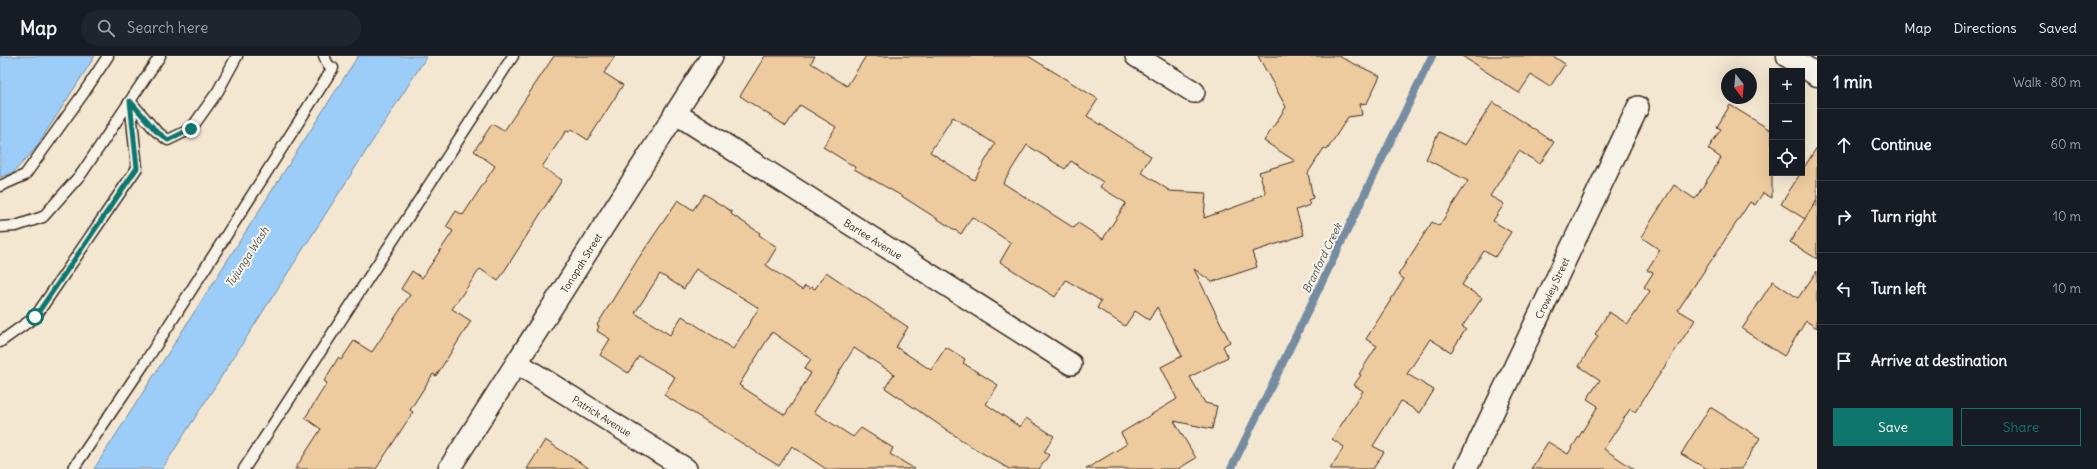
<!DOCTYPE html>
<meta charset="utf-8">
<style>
body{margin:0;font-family:Delius,sans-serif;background:#20242c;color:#f1f3f6}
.controls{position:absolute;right:12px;top:12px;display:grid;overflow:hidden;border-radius:0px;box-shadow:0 4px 16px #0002}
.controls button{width:36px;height:36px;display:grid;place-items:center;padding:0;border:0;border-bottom:1px solid #363941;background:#171b24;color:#f1f3f6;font:20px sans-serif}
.compass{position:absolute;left:1721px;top:12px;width:36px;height:36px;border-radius:50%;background:#171b24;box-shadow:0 4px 16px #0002;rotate:164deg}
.stop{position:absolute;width:12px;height:12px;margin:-9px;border:3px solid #0f766e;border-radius:50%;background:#fff}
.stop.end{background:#0f766e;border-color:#fff;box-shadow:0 1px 4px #0008}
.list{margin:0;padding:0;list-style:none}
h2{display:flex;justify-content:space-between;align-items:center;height:52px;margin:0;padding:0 16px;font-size:17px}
h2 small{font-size:13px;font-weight:400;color:#9ea1a6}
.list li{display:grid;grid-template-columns:26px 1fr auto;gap:12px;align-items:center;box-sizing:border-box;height:72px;padding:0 16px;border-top:1px solid #363941}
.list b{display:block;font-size:15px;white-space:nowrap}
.list em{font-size:13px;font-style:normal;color:#9ea1a6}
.actions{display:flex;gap:8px;padding:12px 16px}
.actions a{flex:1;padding:9px 0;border:1px solid #0f766e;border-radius:0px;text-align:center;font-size:14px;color:#0f766e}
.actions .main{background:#0f766e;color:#fff}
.icon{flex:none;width:22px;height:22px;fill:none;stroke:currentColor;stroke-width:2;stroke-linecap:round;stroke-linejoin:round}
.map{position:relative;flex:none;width:1817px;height:413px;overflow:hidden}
header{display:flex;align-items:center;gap:24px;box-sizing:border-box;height:56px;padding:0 20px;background:#171b24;border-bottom:1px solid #363941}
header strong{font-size:19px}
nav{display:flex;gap:22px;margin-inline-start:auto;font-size:14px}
.search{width:280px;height:36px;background:#20242c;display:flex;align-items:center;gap:10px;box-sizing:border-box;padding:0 14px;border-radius:22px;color:#9ea1a6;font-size:15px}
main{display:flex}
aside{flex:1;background:#171b24}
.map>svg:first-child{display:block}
</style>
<header>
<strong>Map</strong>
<div class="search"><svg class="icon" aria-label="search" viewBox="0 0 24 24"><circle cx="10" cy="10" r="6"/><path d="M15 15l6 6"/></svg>Search here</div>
<nav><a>Map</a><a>Directions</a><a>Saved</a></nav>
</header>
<main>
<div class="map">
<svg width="1817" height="413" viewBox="0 0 1817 413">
<rect width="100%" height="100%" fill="#f4e7d2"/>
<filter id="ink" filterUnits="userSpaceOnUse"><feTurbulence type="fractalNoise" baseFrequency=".025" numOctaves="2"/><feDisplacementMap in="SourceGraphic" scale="8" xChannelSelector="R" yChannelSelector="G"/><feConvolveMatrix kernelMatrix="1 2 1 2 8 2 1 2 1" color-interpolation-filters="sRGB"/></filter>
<g filter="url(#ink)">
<!-- water -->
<g fill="#9bcdf8" stroke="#758ca1">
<path d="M 0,0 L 95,0 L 35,93 L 13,117 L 0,121 Z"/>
<path d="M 358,0 L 427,0 L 162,413 L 94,413 Z"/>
</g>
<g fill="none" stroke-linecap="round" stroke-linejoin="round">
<!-- stream -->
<path stroke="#758ca1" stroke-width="8" d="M 1231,413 L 1432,0"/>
</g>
<!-- building -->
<g fill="#edcb9e" stroke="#3b2a1e" fill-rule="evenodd">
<path d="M 554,0 L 615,0 L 604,17 L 623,29 L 588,84 L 571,73 L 569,76 L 566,75 L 542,111 L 562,124 L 498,225 L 480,213 L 452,253 L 471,265 L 436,320 L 433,318 L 410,354 L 413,356 L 376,413 L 295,413 L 321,373 L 305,362 L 327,327 L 324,325 L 338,302 L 341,304 L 354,285 L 372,296 L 410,239 L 401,233 L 412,215 L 422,222 L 453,175 L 446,171 L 456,155 L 463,159 L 495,110 L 474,95 L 492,68 L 504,75 Z"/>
<path d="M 765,0 L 815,0 L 811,7 L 847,30 L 866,0 L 1028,0 L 1098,43 L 1087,60 L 1151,100 L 1141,116 L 1170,135 L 1206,137 L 1204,162 L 1254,144 L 1254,142 L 1266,138 L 1259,116 L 1295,105 L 1264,85 L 1286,51 L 1258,0 L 1338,0 L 1380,20 L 1367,47 L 1360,48 L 1362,59 L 1348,61 L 1327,94 L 1324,92 L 1308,117 L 1313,142 L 1308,144 L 1310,149 L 1296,154 L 1304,179 L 1252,196 L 1257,211 L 1212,226 L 1194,213 L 1230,286 L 1223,290 L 1228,301 L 1190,321 L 1205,347 L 1217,350 L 1212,373 L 1174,365 L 1196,402 L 1178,413 L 1086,413 L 1127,388 L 1121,377 L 1177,343 L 1161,311 L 1182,300 L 1157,251 L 1149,264 L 1135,255 L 1125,270 L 1097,252 L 1101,245 L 1066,224 L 1055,241 L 1000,206 L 1011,187 L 972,161 L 961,178 L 900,139 L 854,113 L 855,111 L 823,91 L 836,71 L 800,49 L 786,70 L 740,40 ZM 953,61 L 995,88 L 974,124 L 930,96 ZM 1027,89 L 1065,113 L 1071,105 L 1103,126 L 1100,131 L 1126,147 L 1103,183 L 1078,167 L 1074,172 L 1003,127 Z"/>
<path d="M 1462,0 L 1553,0 L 1565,8 L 1550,31 L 1531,19 L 1519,37 Z"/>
<path d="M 1493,46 L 1554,86 L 1540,108 L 1519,95 L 1490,140 L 1504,148 L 1493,165 L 1511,176 L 1495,201 L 1484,195 L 1462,229 L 1482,242 L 1462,271 L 1466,273 L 1451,296 L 1430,283 L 1407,318 L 1434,334 L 1420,357 L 1401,345 L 1373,390 L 1384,396 L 1373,413 L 1330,413 L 1344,391 L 1332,383 L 1363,335 L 1354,329 L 1361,319 L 1359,318 L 1377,290 L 1366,283 L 1404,223 L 1398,219 L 1432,166 L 1439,170 L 1468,125 L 1426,103 L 1439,76 L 1465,89 Z"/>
<path d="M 1730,49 L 1772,75 L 1772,142 L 1763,137 L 1755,149 L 1750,146 L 1721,190 L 1678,254 L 1695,264 L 1635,356 L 1630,353 L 1604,393 L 1634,413 L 1531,413 L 1548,386 L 1568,398 L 1598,350 L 1587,343 L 1600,324 L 1579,310 L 1598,280 L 1595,278 L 1609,256 L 1628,268 L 1650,235 L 1644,231 L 1653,217 L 1647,214 L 1660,194 L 1641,181 L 1674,129 L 1695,143 L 1721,102 L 1708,93 L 1721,73 L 1717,71 Z"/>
<path d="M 1817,91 L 1817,143 L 1805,163 L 1781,148 Z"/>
<path d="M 704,138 L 732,156 L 731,158 L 760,177 L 759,179 L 777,191 L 766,209 L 802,234 L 805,230 L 810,233 L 811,231 L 815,233 L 826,216 L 908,271 L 896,291 L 931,314 L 946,291 L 965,303 L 963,307 L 998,329 L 986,348 L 1020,371 L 1026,362 L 1054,380 L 1044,396 L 1049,399 L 1039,413 L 1009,413 L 969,389 L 885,332 L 894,318 L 854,292 L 814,356 L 853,381 L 861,372 L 893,392 L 890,398 L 915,413 L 826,413 L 792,390 L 779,410 L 664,339 L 675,321 L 639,300 L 628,317 L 600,299 L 610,283 L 597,275 L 599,270 L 597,269 L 638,203 L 678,144 L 693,154 ZM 696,213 L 759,252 L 733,293 L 682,260 L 670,279 L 635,257 L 660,218 L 684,233 ZM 772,276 L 811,303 L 804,313 L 811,317 L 785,359 L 739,329 Z"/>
<path d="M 1817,144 L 1817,203 L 1790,186 Z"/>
<path d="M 1817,215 L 1817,272 L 1806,265 L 1784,300 L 1742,273 L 1773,225 L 1798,242 Z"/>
<path d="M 1710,351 L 1760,382 L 1741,413 L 1707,413 L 1681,398 Z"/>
<path d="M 545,384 L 590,413 L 527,413 Z"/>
</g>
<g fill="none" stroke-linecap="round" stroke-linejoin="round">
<!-- service casing -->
<g stroke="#3b2a1e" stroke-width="13">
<g id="service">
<path d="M 0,130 L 25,119 L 83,38 L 108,0"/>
<path d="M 0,171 L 16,170 L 43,161 L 82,117 L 130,45 L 156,75 L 168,84 L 191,73 L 218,35 L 237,0"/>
<path d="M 0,286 L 35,261 L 137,112 L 130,45 L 160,0"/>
<path d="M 73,413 L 146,305 L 333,12 L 328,9 L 324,0"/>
<path d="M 244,413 L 513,0"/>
</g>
</g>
<!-- minor casing -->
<g stroke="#3b2a1e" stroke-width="24">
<g id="minor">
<path d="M 1136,0 L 1194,36"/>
<path d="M 675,57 L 1071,308"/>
<path d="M 517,307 L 686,413"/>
<path d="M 449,413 L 712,0"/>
<path d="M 1466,413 L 1638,51"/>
</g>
</g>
<!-- secondary casing -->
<g stroke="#3b2a1e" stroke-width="25">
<path id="secondary" d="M 1788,0 L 1817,19"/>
</g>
<!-- service -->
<use href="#service" stroke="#f7f3e8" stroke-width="10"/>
<!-- minor -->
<use href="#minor" stroke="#f7f3e8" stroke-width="21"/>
<!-- secondary -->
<use href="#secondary" stroke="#f7f3e8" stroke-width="22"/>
</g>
</g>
<g fill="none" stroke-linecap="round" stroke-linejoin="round" filter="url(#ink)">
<!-- route -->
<path stroke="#0f766e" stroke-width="5" d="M 35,261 L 137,112 L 130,45 L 156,75 L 168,84 L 191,73"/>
</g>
<g text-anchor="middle" stroke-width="4" stroke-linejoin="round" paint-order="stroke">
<!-- street labels -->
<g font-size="10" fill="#3b2a1e" stroke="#f7f3e8">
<text transform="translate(873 183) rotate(32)" y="4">Bartee Avenue</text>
<text transform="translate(581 207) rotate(-58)" y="4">Tonopah Street</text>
<text transform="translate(1552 232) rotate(-65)" y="4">Crowley Street</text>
<text transform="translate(602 360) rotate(32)" y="4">Patrick Avenue</text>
</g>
<!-- water labels -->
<g font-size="11" font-style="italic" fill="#535354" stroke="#f7f3e8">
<text transform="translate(247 201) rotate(-57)" y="4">Tujunga Wash</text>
<text transform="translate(1322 202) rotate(-64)" y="4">Branford Creek</text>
</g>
</g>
</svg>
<div class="controls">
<button>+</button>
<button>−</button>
<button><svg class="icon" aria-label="locate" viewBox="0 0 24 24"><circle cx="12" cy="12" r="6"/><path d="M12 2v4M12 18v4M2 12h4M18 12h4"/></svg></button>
</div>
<svg class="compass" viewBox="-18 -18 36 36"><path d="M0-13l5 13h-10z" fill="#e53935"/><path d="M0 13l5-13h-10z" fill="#9ea1a6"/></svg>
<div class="stop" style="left:35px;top:261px"></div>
<div class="stop end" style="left:191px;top:73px"></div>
</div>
<aside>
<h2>1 min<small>Walk · 80 m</small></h2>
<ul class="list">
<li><svg class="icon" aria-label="ahead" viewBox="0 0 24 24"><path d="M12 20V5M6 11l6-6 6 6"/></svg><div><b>Continue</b></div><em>60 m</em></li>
<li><svg class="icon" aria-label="right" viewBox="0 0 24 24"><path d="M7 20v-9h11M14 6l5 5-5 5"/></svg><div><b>Turn right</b></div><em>10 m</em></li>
<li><svg class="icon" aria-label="left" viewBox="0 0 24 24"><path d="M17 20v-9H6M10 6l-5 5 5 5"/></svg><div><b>Turn left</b></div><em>10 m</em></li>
<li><svg class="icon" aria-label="arrive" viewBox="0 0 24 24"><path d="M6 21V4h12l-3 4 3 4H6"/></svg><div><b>Arrive at destination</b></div></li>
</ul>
<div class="actions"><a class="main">Save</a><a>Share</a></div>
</aside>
</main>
